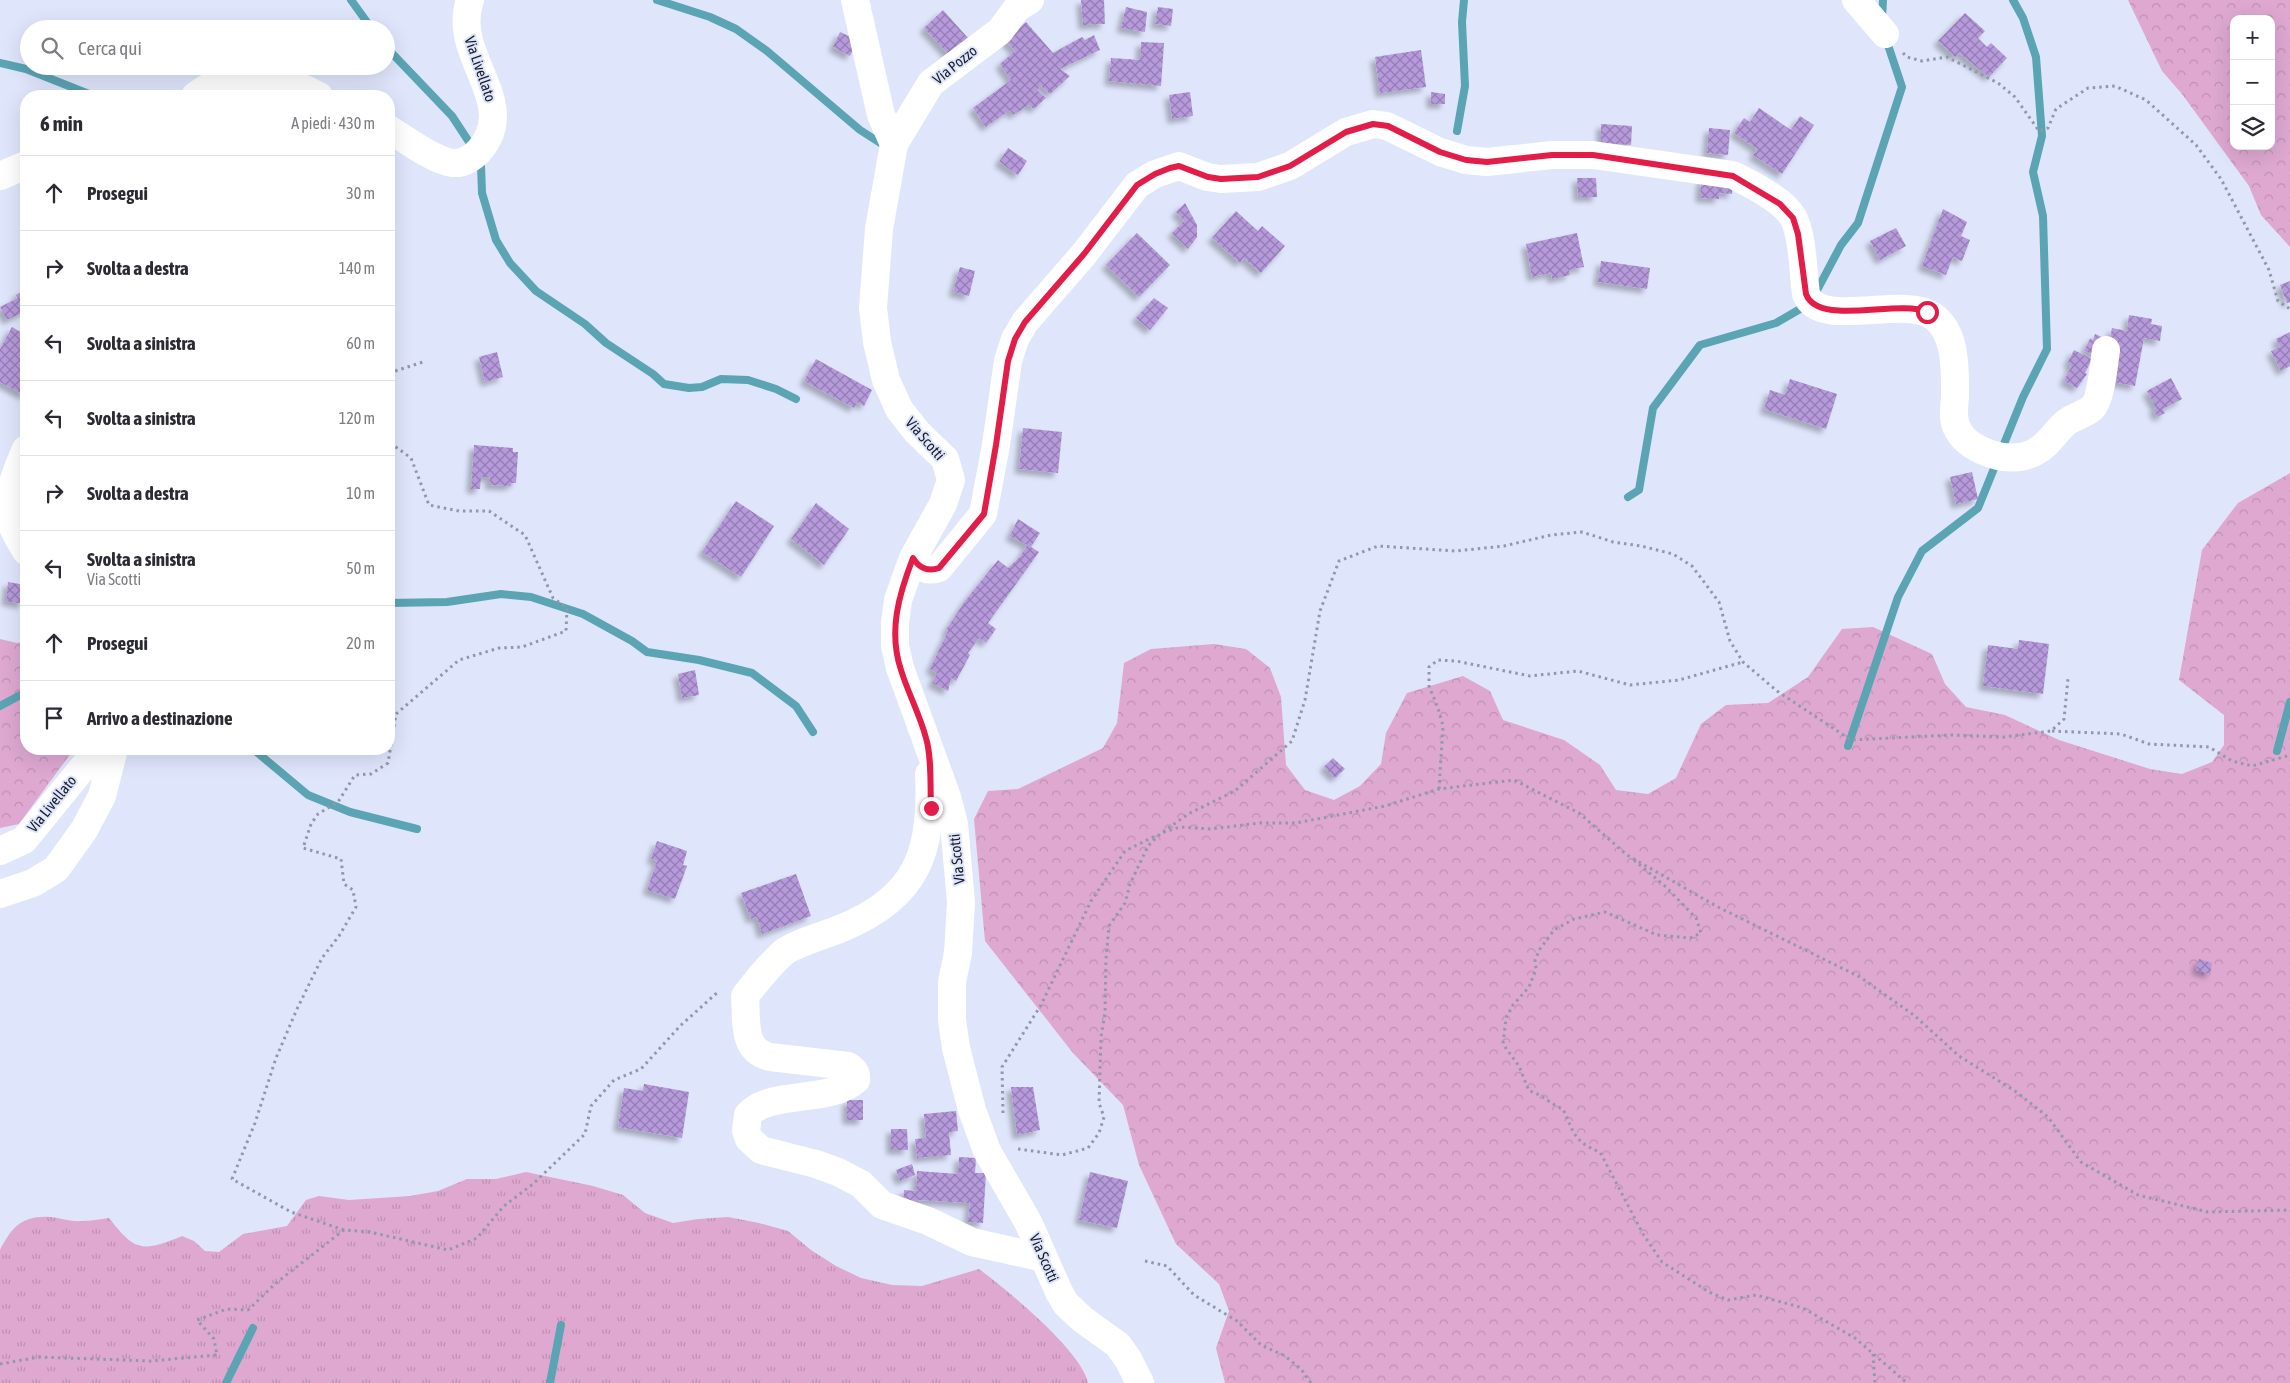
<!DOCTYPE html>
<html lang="it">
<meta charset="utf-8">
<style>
body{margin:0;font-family:"Asap Condensed",sans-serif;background:#f7f7f7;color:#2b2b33}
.controls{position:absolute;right:15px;top:15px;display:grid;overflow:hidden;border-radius:10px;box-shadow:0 5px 20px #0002}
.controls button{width:45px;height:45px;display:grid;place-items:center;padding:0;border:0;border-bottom:1px solid #e1e1e2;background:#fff;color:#2b2b33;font:25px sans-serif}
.stop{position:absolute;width:15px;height:15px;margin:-11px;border:4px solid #e11d48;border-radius:50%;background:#fff}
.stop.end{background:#e11d48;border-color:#fff;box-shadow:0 1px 5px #0008}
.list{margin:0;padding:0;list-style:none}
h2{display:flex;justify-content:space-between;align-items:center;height:65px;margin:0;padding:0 20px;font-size:21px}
h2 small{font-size:16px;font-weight:400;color:#7c7c81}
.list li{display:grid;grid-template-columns:32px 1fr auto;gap:15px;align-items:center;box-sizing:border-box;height:75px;padding:0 20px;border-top:1px solid #e1e1e2}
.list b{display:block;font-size:19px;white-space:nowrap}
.list p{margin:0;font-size:16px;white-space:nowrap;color:#7c7c81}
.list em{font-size:16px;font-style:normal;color:#7c7c81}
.icon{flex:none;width:28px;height:28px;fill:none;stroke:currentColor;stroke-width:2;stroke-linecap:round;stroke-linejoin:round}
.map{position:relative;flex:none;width:2290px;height:1383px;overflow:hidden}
.search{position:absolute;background:#fff;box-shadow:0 5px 20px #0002;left:20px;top:20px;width:375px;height:55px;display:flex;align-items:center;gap:12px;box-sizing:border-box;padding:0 18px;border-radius:28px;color:#7c7c81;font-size:19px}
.panel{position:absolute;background:#fff;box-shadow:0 5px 20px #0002;left:20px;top:90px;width:375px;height:665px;border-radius:20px}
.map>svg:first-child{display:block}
</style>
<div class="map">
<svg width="2290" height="1383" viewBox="0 0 2290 1383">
<defs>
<pattern id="grass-tufts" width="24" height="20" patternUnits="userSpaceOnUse" patternTransform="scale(1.25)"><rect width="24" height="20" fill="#dea8d1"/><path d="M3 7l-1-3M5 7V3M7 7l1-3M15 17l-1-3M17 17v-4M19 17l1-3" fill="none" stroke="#be90b3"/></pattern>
<pattern id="forest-crowns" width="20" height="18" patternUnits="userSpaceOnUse" patternTransform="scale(1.25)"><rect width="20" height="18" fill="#dea8d1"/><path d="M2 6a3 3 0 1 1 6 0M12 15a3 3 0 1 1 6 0" fill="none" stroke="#be90b3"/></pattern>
<pattern id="building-cross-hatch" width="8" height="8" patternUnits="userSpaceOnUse" patternTransform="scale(1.25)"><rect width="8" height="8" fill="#b69adc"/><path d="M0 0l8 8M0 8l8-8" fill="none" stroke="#937db2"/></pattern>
<filter id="shadow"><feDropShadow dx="-4.5" dy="4.5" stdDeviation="2.5" flood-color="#0004"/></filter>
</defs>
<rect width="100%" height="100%" fill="#dfe5fb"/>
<!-- grass -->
<path fill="url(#grass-tufts)" d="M 526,1172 L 593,1186 L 623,1195 L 645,1213 L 673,1223 L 698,1219 L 728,1217 L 759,1223 L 788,1231 L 811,1250 L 836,1266 L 861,1278 L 892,1285 L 922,1286 L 979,1269 C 1006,1289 1082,1351 1088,1383 L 0,1383 L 0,1250 C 12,1227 22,1215 51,1217 C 61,1218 71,1222 82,1221 C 90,1221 100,1219 109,1218 C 135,1251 141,1253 182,1236 L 194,1241 L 205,1251 L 219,1252 L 243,1234 L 287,1226 L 306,1200 L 319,1196 L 349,1200 L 410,1196 L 438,1191 L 467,1179 L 496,1179 Z"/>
<!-- forest -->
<g fill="url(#forest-crowns)" fill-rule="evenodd">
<path d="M 2128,0 L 2290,0 L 2290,247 L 2261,215 L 2249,186 L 2182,94 L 2162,71 ZM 2234,19 L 2271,19 L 2271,146 L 2234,146 Z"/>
<path d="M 2290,473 L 2290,1383 L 1225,1383 L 1216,1348 L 1229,1311 L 1219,1284 L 1176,1244 L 1139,1165 L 1123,1105 L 1073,1053 L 985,941 L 974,819 L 988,791 L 1018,789 L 1103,748 L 1117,723 L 1124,663 L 1151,649 L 1214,644 L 1246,649 L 1270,668 L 1281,697 L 1286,765 L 1305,790 L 1334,800 L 1360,786 L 1381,764 L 1386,733 L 1407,693 L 1463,676 L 1490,691 L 1503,720 L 1564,740 L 1600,765 L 1616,790 L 1648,794 L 1676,778 L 1701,724 L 1726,705 L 1768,703 L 1808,677 L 1842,629 L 1873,627 L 1932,654 L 1945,684 L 1966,707 L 2005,715 L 2059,740 L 2150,769 L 2182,774 L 2212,762 L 2224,745 L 2224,715 L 2179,680 L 2202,550 L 2238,503 Z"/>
<path d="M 0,639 L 17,643 L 26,641 L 26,749 L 74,749 L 19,824 L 0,828 Z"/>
</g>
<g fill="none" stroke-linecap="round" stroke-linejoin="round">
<!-- stream -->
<g stroke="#5aa4b3" stroke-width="8">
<path d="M 351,0 L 372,29"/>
<path d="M 657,0 L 710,17 L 736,29 L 767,51 L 860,130 L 885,146"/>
<path d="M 1882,18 L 1883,0"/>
<path d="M 386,47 L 452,116 L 473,148"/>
<path d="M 0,63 L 26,69 L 94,96"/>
<path d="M 1457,131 L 1465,86 L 1462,22 L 1464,0"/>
<path d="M 478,159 L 481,165 L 482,193 L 496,240 L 510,263 L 536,291 L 585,324 L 606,343 L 653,374 L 664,384 L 689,388 L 702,387 L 721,379 L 748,380 L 776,389 L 796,399"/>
<path d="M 1814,296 L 1841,245 L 1858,223 L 1902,87 L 1886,39"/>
<path d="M 1628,497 L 1639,490 L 1653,408 L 1700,345 L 1776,323 L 1807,305"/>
<path d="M 389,603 L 447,602 L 501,594 L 531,597 L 583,614 L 632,641 L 647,652 L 699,660 L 752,673 L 796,706 L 813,732"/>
<path d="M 0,706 L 26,692"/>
<path d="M 1848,746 L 1898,597 L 1922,551 L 1978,508 L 2023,397 L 2047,349 L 2043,216 L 2033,172 L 2042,136 L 2036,57 L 2023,18 L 2013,0"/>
<path d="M 253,749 L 308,795 L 350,812 L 417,829"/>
<path d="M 2277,751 L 2290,702"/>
<path d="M 226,1383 L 253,1328"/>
<path d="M 550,1383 L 561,1325"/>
</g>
</g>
<!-- building -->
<g fill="url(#building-cross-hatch)" filter="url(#shadow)">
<path d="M 1081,0 L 1104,0 L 1105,24 L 1083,25 Z"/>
<path d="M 1126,7 L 1147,12 L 1145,32 L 1121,28 Z"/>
<path d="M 1158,7 L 1173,9 L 1171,26 L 1155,24 Z"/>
<path d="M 943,10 L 968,38 L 950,56 L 924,28 Z"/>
<path d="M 1965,13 L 1985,31 L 1978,38 L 1987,47 L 1991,43 L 2007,58 L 1989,77 L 1959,53 L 1955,57 L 1938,41 Z"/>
<path d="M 1026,22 L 1053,53 L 1082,37 L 1085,40 L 1094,35 L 1100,50 L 1060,69 L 1070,76 L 1050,94 L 1041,86 L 1037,90 L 1046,98 L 1034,109 L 1029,105 L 1013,115 L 1010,110 L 986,127 L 973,108 L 1011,80 L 1000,64 L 1015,51 L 1005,40 Z"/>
<path d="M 840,32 L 857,40 L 850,56 L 833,47 Z"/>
<path d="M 1141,42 L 1164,43 L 1161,86 L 1109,81 L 1111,58 L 1140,60 Z"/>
<path d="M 1421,50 L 1426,87 L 1380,93 L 1375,57 Z"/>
<path d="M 1190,92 L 1193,116 L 1172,119 L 1169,95 Z"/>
<path d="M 1431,92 L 1445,94 L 1445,104 L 1431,104 Z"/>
<path d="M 1759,108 L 1791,130 L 1800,116 L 1814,125 L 1782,174 L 1753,155 L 1757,149 L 1734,133 L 1744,118 L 1750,122 Z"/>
<path d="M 1601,124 L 1632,126 L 1631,145 L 1601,143 Z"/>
<path d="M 1709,128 L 1730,130 L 1728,155 L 1707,153 Z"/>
<path d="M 1008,148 L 1027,161 L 1018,175 L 999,162 Z"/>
<path d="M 1577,178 L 1596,178 L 1597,197 L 1578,197 Z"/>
<path d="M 1701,179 L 1733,181 L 1732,194 L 1719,193 L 1719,199 L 1700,198 Z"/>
<path d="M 1185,203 L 1197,225 L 1197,237 L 1188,249 L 1172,233 L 1184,221 L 1176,212 Z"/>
<path d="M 1943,209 L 1967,222 L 1961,236 L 1970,240 L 1962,261 L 1953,257 L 1946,275 L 1922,266 Z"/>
<path d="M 1236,211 L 1258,231 L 1262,226 L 1285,246 L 1261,273 L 1244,258 L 1240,263 L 1212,238 Z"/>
<path d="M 1896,228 L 1906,246 L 1880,260 L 1870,241 Z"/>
<path d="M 1137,233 L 1170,265 L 1139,297 L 1106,265 Z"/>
<path d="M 1577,233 L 1584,267 L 1569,270 L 1570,275 L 1552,279 L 1551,273 L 1532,277 L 1526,244 Z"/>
<path d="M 1601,261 L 1650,268 L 1647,289 L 1598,282 Z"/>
<path d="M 960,267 L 975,271 L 969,296 L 953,292 Z"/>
<path d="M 2290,281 L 2290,302 L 2287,303 L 2280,285 Z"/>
<path d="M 26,289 L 26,311 L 7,320 L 0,307 L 18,298 L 16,295 Z"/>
<path d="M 1154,298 L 1168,308 L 1150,330 L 1136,318 Z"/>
<path d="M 2129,315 L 2152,319 L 2151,324 L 2162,326 L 2160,341 L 2144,338 L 2135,386 L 2113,382 L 2108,349 L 2112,328 L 2127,331 Z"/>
<path d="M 12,327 L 26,335 L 26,396 L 0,382 L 0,349 Z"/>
<path d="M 2290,332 L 2290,366 L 2281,371 L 2271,351 L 2280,347 L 2276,339 Z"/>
<path d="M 2095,334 L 2104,338 L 2097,356 L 2084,351 L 2090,339 L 2093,340 Z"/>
<path d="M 2074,350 L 2092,359 L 2085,373 L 2087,374 L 2077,388 L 2064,381 L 2071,367 L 2068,362 Z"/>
<path d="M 497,352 L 503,377 L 485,382 L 479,357 Z"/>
<path d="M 816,359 L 872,390 L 864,406 L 857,402 L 854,408 L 804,381 Z"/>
<path d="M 2171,378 L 2182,399 L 2163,409 L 2165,413 L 2158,417 L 2153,410 L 2156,408 L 2147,391 Z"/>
<path d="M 1790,379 L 1837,394 L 1826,429 L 1764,409 L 1770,390 L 1785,395 Z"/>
<path d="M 1023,428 L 1062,432 L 1058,473 L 1019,469 Z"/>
<path d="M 474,445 L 513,448 L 513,452 L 518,452 L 516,483 L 511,483 L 511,486 L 489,485 L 490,477 L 481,477 L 480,489 L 471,489 Z"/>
<path d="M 1972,472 L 1978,499 L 1956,504 L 1950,477 Z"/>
<path d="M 736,501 L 774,526 L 741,577 L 702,552 Z"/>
<path d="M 816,503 L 849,529 L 824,565 L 791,539 Z"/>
<path d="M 1018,519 L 1040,533 L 1031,547 L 1039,552 L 988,623 L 996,629 L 986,643 L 979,638 L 968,653 L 970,655 L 956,681 L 951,678 L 948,691 L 932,683 L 937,673 L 930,669 L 948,631 L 946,630 L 965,601 L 998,560 L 1008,568 L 1020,557 L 1027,545 L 1010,536 Z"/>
<path d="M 8,582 L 25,585 L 23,604 L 6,601 Z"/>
<path d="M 2019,640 L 2049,644 L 2043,694 L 1983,686 L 1988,645 L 2018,649 Z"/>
<path d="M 695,670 L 699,695 L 682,698 L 678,674 Z"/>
<path d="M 1333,758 L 1345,769 L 1335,778 L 1324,767 Z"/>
<path d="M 657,841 L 687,851 L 683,865 L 687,866 L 675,899 L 647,890 L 657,861 L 651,859 Z"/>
<path d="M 796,874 L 811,916 L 762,934 L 757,917 L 751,919 L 741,893 Z"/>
<path d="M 2199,959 L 2212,963 L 2210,974 L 2196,970 Z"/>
<path d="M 644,1084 L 689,1092 L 682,1138 L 618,1127 L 624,1088 L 643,1091 Z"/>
<path d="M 1011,1087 L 1033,1087 L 1040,1130 L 1017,1135 Z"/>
<rect x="847" y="1100" width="16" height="20"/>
<path d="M 956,1111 L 958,1131 L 949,1132 L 951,1155 L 917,1158 L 915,1139 L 926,1138 L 924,1114 Z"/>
<path d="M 891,1129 L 907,1129 L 908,1150 L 891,1150 Z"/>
<path d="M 959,1157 L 976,1158 L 975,1173 L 986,1173 L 983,1223 L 968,1222 L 970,1203 L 918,1200 L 918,1207 L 903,1206 L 904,1190 L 916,1191 L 917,1171 L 958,1174 Z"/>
<path d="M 912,1164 L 915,1175 L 900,1181 L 896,1170 Z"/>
<path d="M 1090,1172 L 1128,1181 L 1117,1228 L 1079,1220 Z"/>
</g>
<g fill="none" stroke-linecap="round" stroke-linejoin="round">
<!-- path -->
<g stroke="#9298aa" stroke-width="3" stroke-dasharray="2.5 4" stroke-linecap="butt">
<path d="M 1903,53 L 1907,57 L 1922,61 L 1947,57 L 1998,83 L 2015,97 L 2039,131 L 2048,128 L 2056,109 L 2088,88 L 2115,86 L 2146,100 L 2196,145 L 2221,179 L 2269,270 L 2278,301 L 2290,309"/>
<path d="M 389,373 L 426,361"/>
<path d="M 2052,731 L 2121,734 L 2149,744 L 2209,747 L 2232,761 L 2252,766 L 2290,755"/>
<path d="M 1439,789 L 1443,726 L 1438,708 L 1429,686 L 1429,667 L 1438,660 L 1456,661 L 1530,676 L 1578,671 L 1630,685 L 1679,680 L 1743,662"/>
<path d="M 1163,832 L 1188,814 L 1235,791 L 1292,741 L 1305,700 L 1320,611 L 1339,561 L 1378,546 L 1456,551 L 1504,546 L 1551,535 L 1582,532 L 1613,542 L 1641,546 L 1673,554 L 1692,566 L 1719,602 L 1730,641 L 1743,662 L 1777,691 L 1851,740 L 1950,735 L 2004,737 L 2051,731 L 2064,719 L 2068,679"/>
<path d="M 1634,860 L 1666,887 L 1696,918 L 1701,933 L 1690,938 L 1657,935 L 1605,912 L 1574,919 L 1554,930 L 1540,949 L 1535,960 L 1536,969 L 1529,987 L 1513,1005 L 1506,1018 L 1503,1044 L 1519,1066 L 1529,1091 C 1542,1094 1550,1104 1563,1109 C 1574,1133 1574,1142 1600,1152 L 1643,1234 L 1662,1262 L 1709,1292 L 1728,1300 L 1756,1295 L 1803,1308 L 1855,1338 L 1907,1383"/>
<path d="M 1003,1113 L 1002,1067 L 1041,1005 L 1091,901 L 1125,851 L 1157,835"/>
<path d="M 1018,1149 L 1062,1155 L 1088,1148 L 1099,1133 L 1104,1117 L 1099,1103 L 1101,1037 L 1105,1013 L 1106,959 L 1109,926 L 1125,903 L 1130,884 L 1148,846 L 1161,833 L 1180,827 L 1210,829 L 1260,823 L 1296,823 L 1385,806 L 1439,789 L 1514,780 L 1579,813 L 1627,855 L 1718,907 L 1860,977 L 1915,1016 L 1959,1056 L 2015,1091 L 2048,1117 L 2081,1162 L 2138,1195 L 2208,1212 L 2290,1210"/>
<path d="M 344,1230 L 291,1212 L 232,1179 L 255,1123 L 276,1058 L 297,1009 L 322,958 L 339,936 L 356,907 L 353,890 L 344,884 L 341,859 L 303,848 L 311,824 L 318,814 L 338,802 L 355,775 L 371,774 L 388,763 L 396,714 L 459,660 L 499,648 L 522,647 L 566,631 L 567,608 L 553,598 L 525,535 L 489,511 L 459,511 L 429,505 L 411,458 L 389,442"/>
<path d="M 1145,1261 L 1167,1266 L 1194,1295 L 1237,1321 L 1261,1345 L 1285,1356 L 1301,1369 L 1311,1383"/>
<path d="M 1873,1354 L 1875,1383"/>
<path d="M 0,1364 L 39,1357 L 151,1361 L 217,1355 L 214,1339 L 197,1320 L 227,1309 L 248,1310 L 276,1283 L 344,1230 L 370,1232 L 448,1250 L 477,1238 L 504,1206 L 533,1184 L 585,1134 L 591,1106 L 614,1080 L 641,1069 L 680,1026 L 719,991"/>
</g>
<!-- minor -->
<g stroke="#fff" stroke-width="28">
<path d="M 855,0 L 881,115 L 894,144"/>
<path d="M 1030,0 L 1017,8 L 1000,31 L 931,83 L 894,144 L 879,229 L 873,308 L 877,342 L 886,380 L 899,409 L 917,432 L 945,459 L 951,480 L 943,504 L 913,558 L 898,600 L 895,623 L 895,646 L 900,668 L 947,797 L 954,824 L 961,902 L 958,953 L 952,982 L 952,1020 L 956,1048 L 972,1110 L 987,1151 L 1028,1222 L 1059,1292 L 1066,1304 L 1082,1319 L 1118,1345 L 1128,1359 L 1140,1383"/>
<path d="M 1856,0 L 1885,34"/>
<path d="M 195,96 C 231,68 281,75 319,96"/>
<path d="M 0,176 L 26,165"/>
<path d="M 913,558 C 919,568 928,572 939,568 L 983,514 L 996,445 L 1008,361 L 1015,339 L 1025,322 L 1084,254 L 1137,185 L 1155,174 L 1179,166 L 1207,177 L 1221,179 L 1258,177 L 1290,166 L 1346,132 L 1373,124 L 1387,126 L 1440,152 L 1466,160 L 1487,162 L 1552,155 L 1593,155 L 1733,175 C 1751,184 1783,200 1793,217 C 1803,236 1803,272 1806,294 C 1819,330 1903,295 1933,316 C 1957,333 1955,371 1955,397 C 1954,408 1952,420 1958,430 C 1964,442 1979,450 1991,454 C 2005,459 2022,459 2035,452 C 2049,445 2056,430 2068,421 C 2076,416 2085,414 2092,408 C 2101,400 2104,363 2106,350"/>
<path d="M 929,774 C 933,851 918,897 842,928 C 828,934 793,944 783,953 C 769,965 756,982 745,996 C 747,1020 741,1050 770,1057 L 848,1066 C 854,1070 857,1073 856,1080 C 829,1104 768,1090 748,1115 L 746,1131 L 749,1139 L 761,1150 L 816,1164 L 838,1172 L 861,1184 L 882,1205 L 928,1221 L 972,1242 L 1044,1258"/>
<path d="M 0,894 L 33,883 L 56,869 L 84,830 L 102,796 L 114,749"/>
</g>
<!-- major -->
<g stroke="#fff" stroke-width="28">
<path d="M 389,129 C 405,139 434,161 453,163 C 463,164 472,158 479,151 C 522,102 450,56 470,0"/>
<path d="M 26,449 C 18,467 8,491 9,511 C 10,526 19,539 26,551"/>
<path d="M 0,851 L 24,840 L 98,749"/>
</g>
</g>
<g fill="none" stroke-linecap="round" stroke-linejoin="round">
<!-- route -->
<path stroke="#e11d48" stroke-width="6" d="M 931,808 C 930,787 932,758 926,738 C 920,715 908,693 901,670 C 888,631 899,594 913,558 C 919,568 928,572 939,568 L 984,514 L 996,445 L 1008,361 L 1015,339 L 1025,322 L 1084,254 L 1137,185 L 1155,174 L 1170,168 L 1179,166 L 1208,177 L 1221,179 L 1258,177 L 1290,166 L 1346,132 L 1373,124 L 1388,126 L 1440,152 L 1466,160 L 1487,162 L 1552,155 L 1593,155 L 1733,176 L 1780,204 L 1793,218 L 1798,234 L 1806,294 C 1818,327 1898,299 1927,312"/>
</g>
<g text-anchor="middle" stroke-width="4" stroke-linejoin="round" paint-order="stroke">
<!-- street labels -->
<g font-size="15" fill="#181c28" stroke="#dfe5fb">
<text transform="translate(955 65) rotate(-39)" y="5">Via Pozzo</text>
<text transform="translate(480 69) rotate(71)" y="5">Via Livellato</text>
<text transform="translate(925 439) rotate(49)" y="5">Via Scotti</text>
<text transform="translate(52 804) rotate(-51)" y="5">Via Livellato</text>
<text transform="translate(957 859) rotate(-96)" y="5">Via Scotti</text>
<text transform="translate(1044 1258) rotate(66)" y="5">Via Scotti</text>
</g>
</g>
</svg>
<div class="controls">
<button>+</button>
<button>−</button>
<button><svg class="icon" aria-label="layers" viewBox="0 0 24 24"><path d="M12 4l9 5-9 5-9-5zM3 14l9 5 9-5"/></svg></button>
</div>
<div class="stop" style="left:1927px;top:312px"></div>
<div class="stop end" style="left:931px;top:808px"></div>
<div class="search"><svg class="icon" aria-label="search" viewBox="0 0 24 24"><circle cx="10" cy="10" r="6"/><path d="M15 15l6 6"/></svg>Cerca qui</div>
<section class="panel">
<h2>6 min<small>A piedi · 430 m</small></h2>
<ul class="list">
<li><svg class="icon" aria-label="ahead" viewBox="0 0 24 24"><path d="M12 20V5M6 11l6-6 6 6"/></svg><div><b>Prosegui</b></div><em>30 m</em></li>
<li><svg class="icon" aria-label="right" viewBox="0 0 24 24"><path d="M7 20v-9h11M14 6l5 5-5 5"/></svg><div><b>Svolta a destra</b></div><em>140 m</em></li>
<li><svg class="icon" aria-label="left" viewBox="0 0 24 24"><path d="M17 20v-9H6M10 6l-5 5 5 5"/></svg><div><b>Svolta a sinistra</b></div><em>60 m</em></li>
<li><svg class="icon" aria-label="left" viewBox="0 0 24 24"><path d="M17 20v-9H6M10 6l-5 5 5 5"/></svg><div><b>Svolta a sinistra</b></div><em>120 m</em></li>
<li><svg class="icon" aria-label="right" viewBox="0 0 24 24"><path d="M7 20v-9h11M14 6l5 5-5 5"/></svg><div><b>Svolta a destra</b></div><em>10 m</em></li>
<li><svg class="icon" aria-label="left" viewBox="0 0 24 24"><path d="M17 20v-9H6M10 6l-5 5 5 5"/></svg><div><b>Svolta a sinistra</b><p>Via Scotti</p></div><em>50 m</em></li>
<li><svg class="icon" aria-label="ahead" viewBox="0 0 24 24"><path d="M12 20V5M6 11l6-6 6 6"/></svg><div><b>Prosegui</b></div><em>20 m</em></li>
<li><svg class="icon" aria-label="arrive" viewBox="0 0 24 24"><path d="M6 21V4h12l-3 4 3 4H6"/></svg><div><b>Arrivo a destinazione</b></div></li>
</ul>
</section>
</div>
